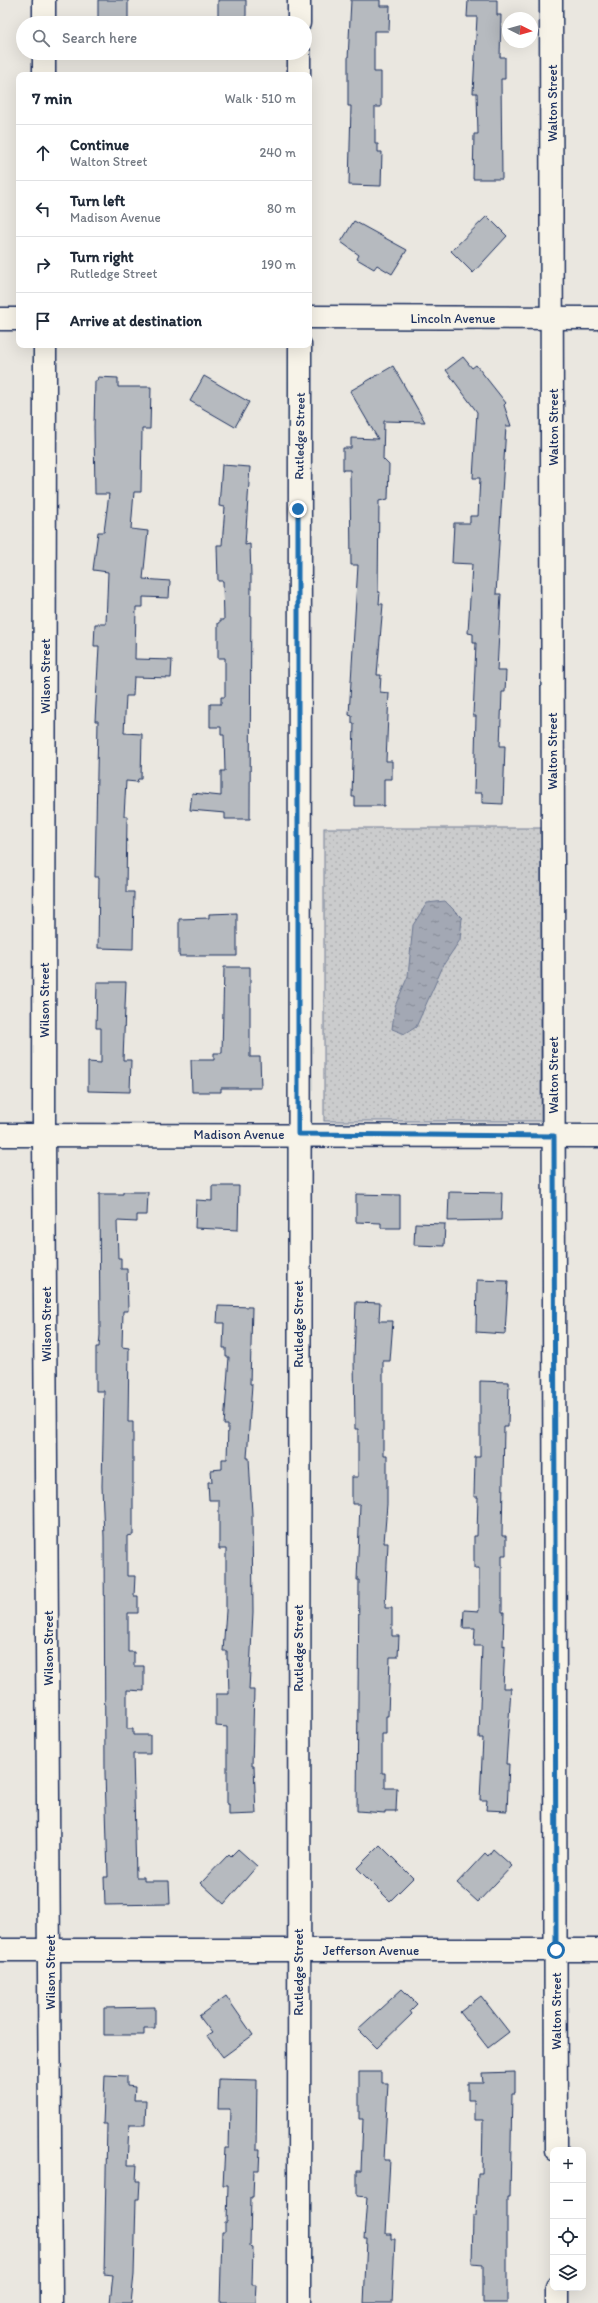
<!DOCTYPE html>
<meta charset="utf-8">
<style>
body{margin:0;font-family:Itim,sans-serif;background:#f2f2f3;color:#1f2937}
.controls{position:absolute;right:12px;bottom:12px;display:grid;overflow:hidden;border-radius:8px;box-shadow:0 4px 16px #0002}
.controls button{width:36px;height:36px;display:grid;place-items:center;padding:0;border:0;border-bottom:1px solid #e0e1e3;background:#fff;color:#1f2937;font:20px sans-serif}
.compass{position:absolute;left:502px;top:12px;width:36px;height:36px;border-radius:50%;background:#fff;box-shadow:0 4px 16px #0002;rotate:95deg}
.stop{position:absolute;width:12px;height:12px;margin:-9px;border:3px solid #1f6fb2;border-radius:50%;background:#fff}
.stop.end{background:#1f6fb2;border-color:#fff;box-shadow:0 1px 4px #0008}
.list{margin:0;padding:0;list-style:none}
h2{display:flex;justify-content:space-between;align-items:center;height:52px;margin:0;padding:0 16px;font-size:17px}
h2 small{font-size:13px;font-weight:400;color:#747a83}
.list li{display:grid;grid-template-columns:26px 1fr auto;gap:12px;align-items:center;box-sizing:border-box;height:56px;padding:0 16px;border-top:1px solid #e0e1e3}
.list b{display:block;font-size:15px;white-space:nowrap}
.list p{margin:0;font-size:13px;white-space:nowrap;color:#747a83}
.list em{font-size:13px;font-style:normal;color:#747a83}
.icon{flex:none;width:22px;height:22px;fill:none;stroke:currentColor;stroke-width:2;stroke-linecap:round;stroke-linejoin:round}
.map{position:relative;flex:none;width:598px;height:2303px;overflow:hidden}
.search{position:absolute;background:#fff;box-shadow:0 4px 16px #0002;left:16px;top:16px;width:296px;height:44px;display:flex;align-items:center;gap:10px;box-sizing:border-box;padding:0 14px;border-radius:22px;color:#747a83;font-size:15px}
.panel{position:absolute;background:#fff;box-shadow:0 4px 16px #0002;left:16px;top:72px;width:296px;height:276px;border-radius:8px}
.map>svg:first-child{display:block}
</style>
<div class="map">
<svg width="598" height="2303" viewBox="0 0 598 2303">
<defs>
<pattern id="grass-dots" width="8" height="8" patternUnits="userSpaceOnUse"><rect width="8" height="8" fill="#cbcccd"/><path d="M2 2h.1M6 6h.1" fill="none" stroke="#aeb0b2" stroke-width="1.8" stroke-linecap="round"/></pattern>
<pattern id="water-ripples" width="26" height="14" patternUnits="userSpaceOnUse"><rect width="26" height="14" fill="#a3a8b4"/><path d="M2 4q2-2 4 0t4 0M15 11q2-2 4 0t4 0" fill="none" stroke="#848996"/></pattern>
</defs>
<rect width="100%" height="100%" fill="#eae7e0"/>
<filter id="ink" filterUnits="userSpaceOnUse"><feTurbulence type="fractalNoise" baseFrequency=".025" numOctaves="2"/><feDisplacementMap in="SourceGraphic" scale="8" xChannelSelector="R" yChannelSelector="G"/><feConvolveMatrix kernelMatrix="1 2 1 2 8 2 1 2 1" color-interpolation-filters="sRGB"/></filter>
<g filter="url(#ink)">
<!-- grass -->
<rect fill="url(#grass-dots)" stroke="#737e96" x="324" y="828" width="217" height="293"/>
<!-- water -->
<path fill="url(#water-ripples)" stroke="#6d7892" d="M 445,901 L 462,918 L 460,940 L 444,964 L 416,1027 L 405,1034 L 392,1029 L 395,1006 L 408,976 L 413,925 L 427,903 Z"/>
<!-- building -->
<g fill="#b6babf" stroke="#1b2f5e">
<rect x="98" y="0" width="30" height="23"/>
<path d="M 218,0 L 246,0 L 246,23 L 224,23 L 225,18 L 218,18 Z"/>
<path d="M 351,0 L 380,0 L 380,6 L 390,6 L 389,31 L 374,31 L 374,72 L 381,72 L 381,107 L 375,107 L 375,144 L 378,144 L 378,152 L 382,152 L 381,186 L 349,185 L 351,106 L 348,106 L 348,59 Z"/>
<path d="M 468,0 L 497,0 L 497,15 L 501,15 L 500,57 L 505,57 L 505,79 L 501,79 L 502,179 L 473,179 L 474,134 L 478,134 L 477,93 L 473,93 L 477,17 L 467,17 Z"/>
<path d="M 487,216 L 507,236 L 473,273 L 451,251 Z"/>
<path d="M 354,221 L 407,250 L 392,274 L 377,265 L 374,269 L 357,259 L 359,255 L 341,242 Z"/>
<path d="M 463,357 L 472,368 L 476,365 L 506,403 L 504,405 L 511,426 L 506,426 L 496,594 L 501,594 L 497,671 L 506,671 L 505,692 L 502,692 L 500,746 L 505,746 L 503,804 L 482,803 L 482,793 L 474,793 L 476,716 L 473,716 L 476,643 L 473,643 L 473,634 L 468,633 L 472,564 L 452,563 L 454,523 L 470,523 L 470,516 L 478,516 L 480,478 L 473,478 L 477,412 L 446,370 Z"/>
<path d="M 393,366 L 425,422 L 384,421 L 383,459 L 389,465 L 388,499 L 379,501 L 378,592 L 380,592 L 379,604 L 383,604 L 377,675 L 381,675 L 380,692 L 389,693 L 386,761 L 392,761 L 392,779 L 384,779 L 384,806 L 355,806 L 355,797 L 352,797 L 354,723 L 352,723 L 352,716 L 349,715 L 358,565 L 351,565 L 350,470 L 343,470 L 343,448 L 351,448 L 351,438 L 378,439 L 350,391 Z"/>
<path d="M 204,376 L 249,402 L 235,427 L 190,401 Z"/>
<path d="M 98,377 L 118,378 L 118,387 L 151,387 L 150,429 L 142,429 L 141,492 L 134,492 L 131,529 L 148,531 L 143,579 L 170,581 L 169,598 L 143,597 L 143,607 L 136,607 L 135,659 L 172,660 L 171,678 L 134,677 L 133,696 L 126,696 L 124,733 L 142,734 L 141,779 L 138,779 L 137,782 L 126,781 L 124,816 L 127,816 L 126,892 L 134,892 L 133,949 L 98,948 L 99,877 L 95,877 L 98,721 L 95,721 L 99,646 L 94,646 L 95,624 L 106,624 L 108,572 L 93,570 L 98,532 L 104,532 L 109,494 L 95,494 L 94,427 L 95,381 L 97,381 Z"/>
<path d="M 222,465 L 250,467 L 245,545 L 250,544 L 251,576 L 250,819 L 225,819 L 225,813 L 190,810 L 192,793 L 221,796 L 221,771 L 225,771 L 224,735 L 221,735 L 221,727 L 210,727 L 210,704 L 221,704 L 221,697 L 225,697 L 225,658 L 218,658 L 218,623 L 220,623 L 220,620 L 224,620 L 223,581 L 218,581 L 217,545 L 222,545 L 225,507 L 219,506 Z"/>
<path d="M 237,913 L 237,956 L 179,956 L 179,919 L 209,918 L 209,914 Z"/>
<path d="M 224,967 L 250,967 L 250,1057 L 260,1057 L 261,1088 L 221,1088 L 221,1092 L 192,1092 L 191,1060 L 214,1060 L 214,1053 L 222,1053 Z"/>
<path d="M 97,982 L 126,982 L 123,1060 L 131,1060 L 130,1092 L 88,1091 L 88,1062 L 101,1063 L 101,1028 L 96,1028 Z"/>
<path d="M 212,1186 L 239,1186 L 238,1230 L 195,1228 L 196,1200 L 212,1201 Z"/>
<path d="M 123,1192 L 148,1192 L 147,1215 L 137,1215 L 137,1222 L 117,1221 L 118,1258 L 121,1258 L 121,1269 L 127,1269 L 128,1311 L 123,1311 L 122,1347 L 129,1348 L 128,1422 L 133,1422 L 133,1535 L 127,1536 L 127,1576 L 135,1576 L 134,1596 L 138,1596 L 138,1613 L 128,1613 L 128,1652 L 134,1652 L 134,1666 L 144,1666 L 144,1691 L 127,1690 L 127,1729 L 133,1729 L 133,1735 L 150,1735 L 150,1754 L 133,1754 L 136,1877 L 144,1877 L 144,1881 L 169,1881 L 170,1904 L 105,1905 L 104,1877 L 108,1877 L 105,1773 L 104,1537 L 102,1486 L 104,1391 L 96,1391 L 96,1347 L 99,1347 L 100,1335 L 99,1194 L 123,1194 Z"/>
<path d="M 449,1192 L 502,1193 L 501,1220 L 448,1221 Z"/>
<path d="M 356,1194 L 400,1195 L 400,1228 L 381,1228 L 381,1223 L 356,1222 Z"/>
<path d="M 415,1223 L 445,1224 L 444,1246 L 414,1245 Z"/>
<path d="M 477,1280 L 508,1281 L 505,1334 L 476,1332 Z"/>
<path d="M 356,1302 L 380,1303 L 379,1321 L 393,1321 L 390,1361 L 383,1361 L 383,1455 L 387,1455 L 387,1504 L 384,1543 L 388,1543 L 385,1608 L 392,1608 L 392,1636 L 399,1636 L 398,1657 L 390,1657 L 388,1716 L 386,1716 L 386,1734 L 382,1734 L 382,1773 L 385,1773 L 385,1788 L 397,1788 L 396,1811 L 385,1811 L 385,1813 L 357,1811 L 359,1580 L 357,1580 L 360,1504 L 352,1504 L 352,1477 L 358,1477 L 358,1429 L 355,1429 L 354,1359 Z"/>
<path d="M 218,1306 L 252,1307 L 250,1384 L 252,1384 L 247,1458 L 249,1458 L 252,1514 L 253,1612 L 249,1690 L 254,1690 L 252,1766 L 254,1766 L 256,1814 L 229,1815 L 229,1804 L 227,1804 L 227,1727 L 216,1726 L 216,1694 L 229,1694 L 228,1660 L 227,1660 L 227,1651 L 223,1651 L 226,1611 L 226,1549 L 219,1549 L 219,1500 L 209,1500 L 208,1482 L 212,1482 L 211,1470 L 222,1469 L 222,1459 L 227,1459 L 228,1425 L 224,1425 L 229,1357 L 226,1357 L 226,1348 L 223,1348 L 224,1323 L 217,1323 Z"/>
<path d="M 480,1381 L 509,1382 L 508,1427 L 504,1427 L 502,1536 L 506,1536 L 506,1555 L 502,1555 L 502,1612 L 504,1612 L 503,1646 L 505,1645 L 503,1688 L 511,1688 L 506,1764 L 509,1764 L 507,1811 L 486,1810 L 487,1800 L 480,1800 L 483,1738 L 479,1738 L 482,1646 L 474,1646 L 475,1628 L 463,1628 L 464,1610 L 479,1611 L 479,1568 L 474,1568 L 474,1536 L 477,1536 L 478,1497 L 474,1497 L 475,1457 L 480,1457 Z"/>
<path d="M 380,1845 L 413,1878 L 390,1901 L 357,1868 Z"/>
<path d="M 238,1849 L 257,1866 L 224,1904 L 201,1883 L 229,1854 L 231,1856 Z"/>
<path d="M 493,1849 L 512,1866 L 478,1902 L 457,1883 L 485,1853 L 488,1856 Z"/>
<path d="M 402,1989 L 417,2004 L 410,2011 L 412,2014 L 377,2048 L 358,2029 Z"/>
<path d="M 226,1996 L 253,2035 L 223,2057 L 207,2036 L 212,2033 L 199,2016 Z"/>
<path d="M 481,1996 L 509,2032 L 488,2048 L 460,2012 Z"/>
<path d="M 155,2007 L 155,2028 L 144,2028 L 144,2035 L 104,2035 L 104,2008 Z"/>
<path d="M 359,2072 L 381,2072 L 381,2083 L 388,2083 L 384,2160 L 390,2160 L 386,2234 L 391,2234 L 391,2239 L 395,2239 L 392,2303 L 364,2303 L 367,2239 L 364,2239 L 367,2197 L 357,2196 L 357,2171 L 361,2171 L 363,2119 L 359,2119 Z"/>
<path d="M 515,2072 L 515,2093 L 512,2093 L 510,2197 L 507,2197 L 507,2303 L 483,2303 L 483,2265 L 472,2264 L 473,2216 L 476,2216 L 478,2173 L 482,2173 L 483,2120 L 474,2120 L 474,2100 L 468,2100 L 468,2083 L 483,2083 L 482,2073 Z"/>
<path d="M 105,2075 L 127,2076 L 127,2086 L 135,2087 L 134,2100 L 146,2100 L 145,2125 L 129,2125 L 127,2165 L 137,2165 L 136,2181 L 140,2181 L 139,2199 L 136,2199 L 134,2275 L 131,2303 L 110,2303 L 113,2275 L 104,2274 L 107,2124 L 103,2124 Z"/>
<path d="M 219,2079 L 257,2080 L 256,2149 L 260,2149 L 259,2170 L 254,2170 L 253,2197 L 251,2197 L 250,2247 L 253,2248 L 252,2285 L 257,2285 L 256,2303 L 220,2303 L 222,2232 L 225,2232 L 225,2222 L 227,2222 L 228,2185 L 223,2185 L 225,2148 L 229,2148 L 230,2109 L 218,2109 Z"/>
</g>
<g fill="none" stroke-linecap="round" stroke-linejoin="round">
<!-- street casing -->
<g stroke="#1b2f5e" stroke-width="25">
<g id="street">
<path d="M 44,0 L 44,23"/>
<path d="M 299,0 L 299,23"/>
<path d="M 551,0 L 556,2150"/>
<path d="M 44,53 L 44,75"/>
<path d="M 299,53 L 299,75"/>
<path d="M 309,317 L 598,318"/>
<path d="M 0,319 L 19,319"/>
<path d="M 45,345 L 44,1135 L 51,2303"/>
<path d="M 0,1135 L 598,1136"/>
<path d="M 0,1950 L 598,1950"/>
<path d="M 557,2288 L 557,2303"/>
<path d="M 299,2303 L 300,345"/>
</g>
</g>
<!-- street -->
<use href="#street" stroke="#f7f3e8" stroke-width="22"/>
</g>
</g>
<g fill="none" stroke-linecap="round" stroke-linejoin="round" filter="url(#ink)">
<!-- route -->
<path stroke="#1f6fb2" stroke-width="5" d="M 298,509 L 298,1134 L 554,1136 L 556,1950"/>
</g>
<g text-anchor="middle" stroke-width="3" stroke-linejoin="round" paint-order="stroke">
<!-- street labels -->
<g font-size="13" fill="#1b2f5e" stroke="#f7f3e8">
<text transform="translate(552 103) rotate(-90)" y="5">Walton Street</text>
<text x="453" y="323">Lincoln Avenue</text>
<text transform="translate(553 427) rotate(-90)" y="5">Walton Street</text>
<text transform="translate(299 436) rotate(-89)" y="5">Rutledge Street</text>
<text transform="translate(45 676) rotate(-90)" y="5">Wilson Street</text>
<text transform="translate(552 751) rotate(-90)" y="5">Walton Street</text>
<text transform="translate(44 1000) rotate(-90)" y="5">Wilson Street</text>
<text transform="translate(553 1075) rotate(-90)" y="5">Walton Street</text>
<text x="239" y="1139">Madison Avenue</text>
<text transform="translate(46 1324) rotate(-90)" y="5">Wilson Street</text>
<text transform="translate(298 1324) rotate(-90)" y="5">Rutledge Street</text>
<text transform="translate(48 1648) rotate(-90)" y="5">Wilson Street</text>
<text transform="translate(298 1648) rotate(-90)" y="5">Rutledge Street</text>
<text x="371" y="1955">Jefferson Avenue</text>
<text transform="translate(50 1972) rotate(-90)" y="5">Wilson Street</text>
<text transform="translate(298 1972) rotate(-90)" y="5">Rutledge Street</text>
<text transform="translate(556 2011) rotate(-90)" y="5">Walton Street</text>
</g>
</g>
</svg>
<div class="controls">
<button>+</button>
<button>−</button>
<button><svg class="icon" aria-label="locate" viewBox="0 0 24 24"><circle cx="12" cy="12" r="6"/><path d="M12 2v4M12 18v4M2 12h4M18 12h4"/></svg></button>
<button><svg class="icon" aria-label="layers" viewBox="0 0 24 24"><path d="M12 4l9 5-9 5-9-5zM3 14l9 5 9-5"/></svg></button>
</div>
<svg class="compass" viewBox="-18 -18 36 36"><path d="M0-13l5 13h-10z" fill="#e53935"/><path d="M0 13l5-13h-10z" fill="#747a83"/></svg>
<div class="stop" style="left:556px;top:1950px"></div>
<div class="stop end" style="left:298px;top:509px"></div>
<div class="search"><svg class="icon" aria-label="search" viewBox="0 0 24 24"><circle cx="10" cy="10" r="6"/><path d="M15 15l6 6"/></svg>Search here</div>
<section class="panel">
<h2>7 min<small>Walk · 510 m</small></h2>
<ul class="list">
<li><svg class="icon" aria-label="ahead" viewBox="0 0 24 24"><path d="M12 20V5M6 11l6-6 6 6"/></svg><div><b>Continue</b><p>Walton Street</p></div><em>240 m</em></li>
<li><svg class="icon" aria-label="left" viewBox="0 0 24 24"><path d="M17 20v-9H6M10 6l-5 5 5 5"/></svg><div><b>Turn left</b><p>Madison Avenue</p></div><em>80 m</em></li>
<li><svg class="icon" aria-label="right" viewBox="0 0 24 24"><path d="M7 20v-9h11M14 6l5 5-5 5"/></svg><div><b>Turn right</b><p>Rutledge Street</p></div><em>190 m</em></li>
<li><svg class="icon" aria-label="arrive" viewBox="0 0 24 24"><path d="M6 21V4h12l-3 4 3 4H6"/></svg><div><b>Arrive at destination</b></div></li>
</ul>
</section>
</div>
